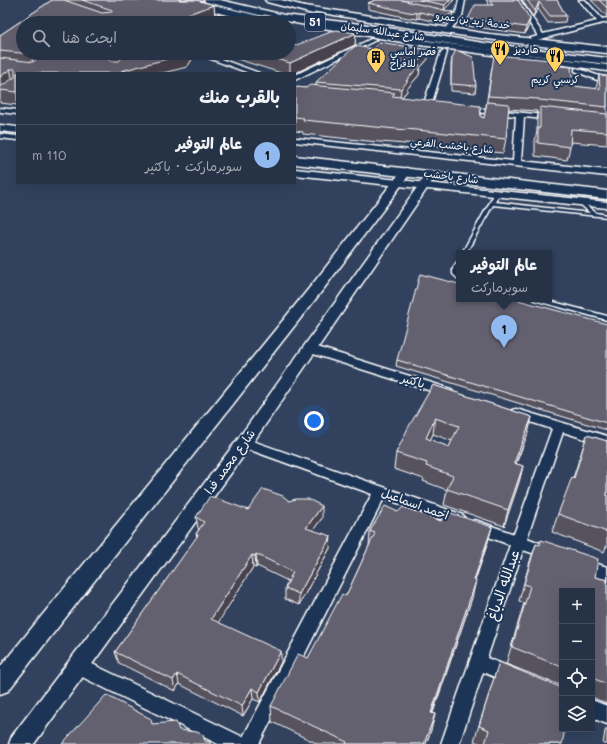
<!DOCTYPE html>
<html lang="ar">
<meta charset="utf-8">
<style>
body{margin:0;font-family:Mali,"Playpen Sans Arabic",sans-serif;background:#2e3a4d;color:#f1f3f6;direction:rtl}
.controls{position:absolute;right:12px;bottom:12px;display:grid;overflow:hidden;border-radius:0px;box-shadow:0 4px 16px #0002}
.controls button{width:36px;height:36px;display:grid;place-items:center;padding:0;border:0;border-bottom:1px solid #424d5f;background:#263246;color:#f1f3f6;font:20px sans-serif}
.you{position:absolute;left:314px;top:421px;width:14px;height:14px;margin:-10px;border:3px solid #fff;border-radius:50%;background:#1a73e8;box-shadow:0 0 0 6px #1a73e833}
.badge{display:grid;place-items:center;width:26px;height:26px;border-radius:50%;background:#90b9f0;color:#111;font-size:13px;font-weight:700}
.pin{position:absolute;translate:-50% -33px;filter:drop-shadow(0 1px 2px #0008)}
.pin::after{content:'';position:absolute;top:21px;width:14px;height:12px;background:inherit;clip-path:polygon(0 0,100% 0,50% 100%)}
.popup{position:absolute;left:456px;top:250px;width:96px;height:52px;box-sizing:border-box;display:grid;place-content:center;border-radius:0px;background:#263246;filter:drop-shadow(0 1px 3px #0005);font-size:13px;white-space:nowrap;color:#a4aab3}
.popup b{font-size:15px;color:#f1f3f6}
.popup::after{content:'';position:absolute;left:50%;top:100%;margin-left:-8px;border:8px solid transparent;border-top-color:#263246}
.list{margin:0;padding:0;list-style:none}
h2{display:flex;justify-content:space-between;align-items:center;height:52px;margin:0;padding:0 16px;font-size:17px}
h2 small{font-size:13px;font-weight:400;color:#a4aab3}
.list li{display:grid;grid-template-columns:26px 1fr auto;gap:12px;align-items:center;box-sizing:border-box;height:60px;padding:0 16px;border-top:1px solid #424d5f}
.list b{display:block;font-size:15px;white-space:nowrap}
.list p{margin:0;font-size:13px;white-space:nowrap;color:#a4aab3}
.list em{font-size:13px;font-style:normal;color:#a4aab3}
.icon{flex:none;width:22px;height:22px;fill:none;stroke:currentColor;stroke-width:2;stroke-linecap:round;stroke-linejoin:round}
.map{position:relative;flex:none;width:607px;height:744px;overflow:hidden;direction:ltr}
.search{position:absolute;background:#263246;box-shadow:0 4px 16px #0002;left:16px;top:16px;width:280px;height:44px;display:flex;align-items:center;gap:10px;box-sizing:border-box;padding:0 14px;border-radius:22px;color:#a4aab3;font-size:15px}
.panel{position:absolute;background:#263246;box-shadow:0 4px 16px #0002;left:16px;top:72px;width:280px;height:112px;border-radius:0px;direction:rtl}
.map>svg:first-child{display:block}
</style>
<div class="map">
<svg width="607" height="744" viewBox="0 0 607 744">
<rect width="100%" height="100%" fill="#32425e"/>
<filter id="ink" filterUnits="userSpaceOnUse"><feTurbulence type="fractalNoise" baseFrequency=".025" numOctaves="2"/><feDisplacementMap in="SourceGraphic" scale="8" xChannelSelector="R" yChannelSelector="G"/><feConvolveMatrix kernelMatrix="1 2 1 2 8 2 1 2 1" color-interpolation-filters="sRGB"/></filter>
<g filter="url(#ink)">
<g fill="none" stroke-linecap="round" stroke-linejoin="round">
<!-- service casing -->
<g stroke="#fff" stroke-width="3">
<g id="service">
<path d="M 496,191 L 500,191 L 500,192 L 495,202 L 590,213 L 579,203 L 579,202 L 581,201 L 596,213 L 607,215 L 607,217 L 493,205 L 466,253 L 462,253 Z"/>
<path d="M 459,261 L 459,279 L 457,278 L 453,274 L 453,268 L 457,262 Z"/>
<path d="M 533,299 L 542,299 L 607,316 L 607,320 L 534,300 Z"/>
</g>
</g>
<!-- minor casing -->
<g stroke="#fff" stroke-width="3">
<g id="minor">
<path d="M 459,0 L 465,0 L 462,16 L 451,29 L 447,29 L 446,28 L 455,17 L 435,12 L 438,10 L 456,14 Z"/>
<path d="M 514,0 L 520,0 L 543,34 L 597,21 L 579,0 L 585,0 L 602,19 L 607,18 L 607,22 L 533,41 L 531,40 L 531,38 L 538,36 Z"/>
<path d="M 371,39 L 376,40 L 295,80 L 295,75 Z"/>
<path d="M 444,50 L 447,52 L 431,106 L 430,108 L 424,108 L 423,106 L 441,52 Z"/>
<path d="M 195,53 L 204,53 L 259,73 L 249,73 Z"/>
<path d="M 577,68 L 607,79 L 607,84 L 575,71 L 575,69 Z"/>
<path d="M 462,107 L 557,116 L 557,120 L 554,120 L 524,117 L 521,161 L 607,170 L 607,176 L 295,142 L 295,138 L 513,161 L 516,116 L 465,111 L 461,109 Z"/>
<path d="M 0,108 L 17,110 L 17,114 L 0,112 Z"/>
<path d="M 0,134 L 17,136 L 17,140 L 0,138 Z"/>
<path d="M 295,169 L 607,202 L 607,208 L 295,175 Z"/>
<path d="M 311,345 L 451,389 L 453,392 L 451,395 L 447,396 L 307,352 L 305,349 L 307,346 Z"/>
<path d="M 516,409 L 607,436 L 607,446 L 563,432 L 527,538 L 555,549 L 558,553 L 555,557 L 550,559 L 523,550 L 487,658 L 517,670 L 520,676 L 517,682 L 511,684 L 483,672 L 459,744 L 441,744 L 510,545 L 470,530 L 468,526 L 470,522 L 475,520 L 514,534 L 552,429 L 512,416 L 510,413 L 512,410 Z"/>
<path d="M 244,438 L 463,515 L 465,519 L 463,523 L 458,525 L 384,498 L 259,744 L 218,744 L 72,672 L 70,666 L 72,660 L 78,658 L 84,660 L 243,737 L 372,494 L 239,446 L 237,443 L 239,440 Z"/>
<path d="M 582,559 L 607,567 L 607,581 L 577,570 L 574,565 L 577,560 Z"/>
<path d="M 592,700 L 607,706 L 607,724 L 592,718 Z"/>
</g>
</g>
<!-- tertiary casing -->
<g stroke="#fff" stroke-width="3">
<g id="tertiary">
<path d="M 407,168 L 412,171 L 325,287 L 8,691 L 0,694 L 0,667 L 315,281 L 403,169 Z"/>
<path d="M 432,171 L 437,174 L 250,447 L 34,744 L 9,744 L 12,736 L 238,439 L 428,172 Z"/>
</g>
</g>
<!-- secondary casing -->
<g stroke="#fff" stroke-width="3">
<g id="secondary">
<path d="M 180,0 L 193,0 L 280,21 L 281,23 C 248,23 213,11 181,2 Z"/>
<path d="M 292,4 L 489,34 L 607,47 L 607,53 C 502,43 399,27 295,8 L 292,8 L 291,6 Z"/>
<path d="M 298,18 L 413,39 L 607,65 L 607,71 L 413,44 L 295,23 L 294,21 L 295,19 Z"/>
<path d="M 0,125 L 17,127 L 17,133 L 0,131 Z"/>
<path d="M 295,156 L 607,191 L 607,199 L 295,164 Z"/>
</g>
</g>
<!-- primary casing -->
<g stroke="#fff" stroke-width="3">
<g id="primary">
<path d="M 204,0 L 220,0 L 284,15 L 368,25 L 484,43 L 607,58 L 607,64 L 484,49 L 368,31 L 284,21 L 206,2 Z"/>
<path d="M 265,0 L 281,0 L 316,9 L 318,11 L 313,14 L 267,2 Z"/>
</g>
</g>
<!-- service -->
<use href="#service" fill="#1d3557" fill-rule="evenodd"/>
<!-- minor -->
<use href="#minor" fill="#1d3557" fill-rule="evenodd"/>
<!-- tertiary -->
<use href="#tertiary" fill="#1d3557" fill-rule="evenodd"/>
<!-- secondary -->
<use href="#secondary" fill="#1d3557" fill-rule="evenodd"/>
<!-- primary -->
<use href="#primary" fill="#1d3557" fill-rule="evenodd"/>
</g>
<!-- wall -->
<g fill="#56535f" stroke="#fff" fill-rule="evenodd">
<path d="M 52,0 L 196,0 L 214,5 L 215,17 L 206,20 L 23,23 L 23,53 L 195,53 L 195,55 L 187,67 L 17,73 L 17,105 L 0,103 L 0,35 Z"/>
<path d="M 375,0 L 454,0 L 444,10 L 453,12 L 452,18 L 445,24 L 419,18 L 417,19 L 408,18 L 368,9 L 368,3 Z"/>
<path d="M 486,0 L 518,0 L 530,19 L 529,25 L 525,34 L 467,26 L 468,19 L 489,5 Z"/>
<path d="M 522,0 L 557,0 L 566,16 L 565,22 L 548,23 L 538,9 L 533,17 Z"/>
<path d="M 591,0 L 607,0 L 607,16 Z"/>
<path d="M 356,33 L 355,45 L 295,73 L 281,73 L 218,53 L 289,53 L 294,46 Z"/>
<path d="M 452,58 L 476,86 L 475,93 L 451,91 L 451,64 Z"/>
<path d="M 428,59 L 420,68 L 419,75 L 407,89 L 407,91 L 402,97 L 481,117 L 484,118 L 486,106 L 492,67 L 551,65 L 573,86 L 596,89 L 599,75 L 607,76 L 607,145 L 571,142 L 570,147 L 567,160 L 535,156 L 535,141 L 537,131 L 537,120 L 538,113 L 537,113 L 537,111 L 508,109 L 506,139 L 503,153 L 405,143 L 405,144 L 368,141 L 303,134 L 303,132 L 295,131 L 295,87 L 306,88 L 316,85 L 316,82 Z"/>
<path d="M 607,324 L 607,430 L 396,366 L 397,360 Z"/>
<path d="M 433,385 L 532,417 L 528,433 L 516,464 L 523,466 L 519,482 L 504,526 L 444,505 L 447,490 L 423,481 L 424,479 L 394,469 L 396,453 ZM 433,434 L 452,441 L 449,447 L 430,440 Z"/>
<path d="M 587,435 L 607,441 L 607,547 L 606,547 L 604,552 L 552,532 L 558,514 L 573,478 Z"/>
<path d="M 289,501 L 322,518 L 313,530 L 330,548 L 299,605 L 285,599 L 285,588 L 288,581 L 257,566 L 256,568 L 253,567 L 218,622 L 281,662 L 260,702 L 253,699 L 243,716 L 179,684 L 175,691 L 119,663 L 115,652 L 197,537 L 196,534 L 199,529 L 198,528 L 196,517 L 248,510 Z"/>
<path d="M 398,512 L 441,521 L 492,527 L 487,545 L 475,581 L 472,598 L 433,713 L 435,714 L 431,730 L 426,744 L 318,744 L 272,722 L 271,706 L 308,658 L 346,596 L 369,546 L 370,531 Z"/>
<path d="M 536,544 L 595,577 L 607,580 L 607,704 L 592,697 L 592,591 L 562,591 L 562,686 L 506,664 L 524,603 L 519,601 L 530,561 Z"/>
<path d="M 499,662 L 562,744 L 481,744 L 474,741 Z"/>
<path d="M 607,728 L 607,744 L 603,744 L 605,731 Z"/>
</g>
<!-- shaded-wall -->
<g fill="#46434e" stroke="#fff">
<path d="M 450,0 L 454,0 L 444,10 L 445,5 Z"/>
<path d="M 539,2 L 538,9 L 533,17 L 535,11 Z"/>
<path d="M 214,5 L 215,17 L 197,23 L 188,14 Z"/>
<path d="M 420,12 L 419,18 L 417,19 L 417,13 Z"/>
<path d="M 453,12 L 452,18 L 445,24 L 445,18 Z"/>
<path d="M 530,19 L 529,25 L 525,34 L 526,27 Z"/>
<path d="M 283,20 L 283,23 L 276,23 Z"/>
<path d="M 356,33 L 355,45 L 295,73 L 290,73 L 290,63 Z"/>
<path d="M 429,50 L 428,59 L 420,68 L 419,75 L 407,89 L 407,91 L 400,99 L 401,89 L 406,81 L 416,64 Z"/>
<path d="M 32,53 L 51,53 L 34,66 L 31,54 Z"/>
<path d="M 116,53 L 131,53 L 112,72 L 110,59 Z"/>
<path d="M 187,53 L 195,53 L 195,55 L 187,67 L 163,73 L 121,73 L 121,71 Z"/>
<path d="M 10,69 L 13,82 L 0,90 L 0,77 Z"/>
<path d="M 532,417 L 528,433 L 509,479 L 514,463 Z"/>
<path d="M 435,418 L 433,434 L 423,454 L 426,438 Z"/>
<path d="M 523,466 L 519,482 L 504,526 L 508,510 Z"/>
<path d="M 322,506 L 322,518 L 306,540 L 306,528 Z"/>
<path d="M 492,527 L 487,545 L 469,597 L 474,580 Z"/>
<path d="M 331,536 L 330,548 L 299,605 L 299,594 Z"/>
<path d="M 256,554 L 257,566 L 256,568 L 255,556 Z"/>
<path d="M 252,555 L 253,567 L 213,631 L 211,619 Z"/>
<path d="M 476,581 L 472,598 L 427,728 L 431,713 Z"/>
<path d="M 281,651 L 281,662 L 260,702 L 259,692 Z"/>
<path d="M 177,674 L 179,684 L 175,691 L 173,680 Z"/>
<path d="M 252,688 L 253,699 L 243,716 L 242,706 Z"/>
<path d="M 435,714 L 431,730 L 426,744 L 424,744 Z"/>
</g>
<!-- building -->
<g fill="#64606f" stroke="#fff" fill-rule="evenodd">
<path d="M 52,0 L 64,0 L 102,13 L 112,12 L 112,10 L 82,0 L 196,0 L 214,5 L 188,14 L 216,23 L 23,23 L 23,53 L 32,53 L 31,54 L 0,51 L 0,35 Z"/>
<path d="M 375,0 L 401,0 L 453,12 L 445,18 L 420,12 L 417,13 L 408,12 L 368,3 Z"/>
<path d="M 419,0 L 450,0 L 445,5 Z"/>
<path d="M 490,0 L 518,0 L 530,19 L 526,27 L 468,19 L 475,5 L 493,5 Z"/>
<path d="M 527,0 L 557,0 L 566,16 L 550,16 L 539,2 L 535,11 Z"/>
<path d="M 599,0 L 607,0 L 607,8 Z"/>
<path d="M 265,15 L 283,20 L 276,23 L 245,23 Z"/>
<path d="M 336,30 L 356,33 L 290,63 L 257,53 L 289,53 L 289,45 L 294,46 Z"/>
<path d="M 379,42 L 429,50 L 416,64 L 420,65 L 406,81 L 408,81 L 401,89 L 316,82 L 355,46 L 373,49 Z"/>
<path d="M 456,50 L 473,57 L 476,86 L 451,84 L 452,58 Z"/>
<path d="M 44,53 L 116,53 L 110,59 L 110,61 L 119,61 L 127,53 L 187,53 L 186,54 L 121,71 L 145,73 L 17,73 L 17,92 L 0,90 L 0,87 L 15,77 L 15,69 L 10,69 L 0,77 L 0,58 L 33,62 Z"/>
<path d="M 494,55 L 551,60 L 551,65 L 571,67 L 573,86 L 600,89 L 599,75 L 607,76 L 607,107 L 539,100 L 539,99 L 488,96 Z"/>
<path d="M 310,85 L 395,93 L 392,96 L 480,106 L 481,117 L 484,118 L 487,102 L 509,104 L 506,139 L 406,129 L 406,130 L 303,120 L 304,118 L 295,117 L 295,87 L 306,88 Z"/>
<path d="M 540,107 L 607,114 L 607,132 L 571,129 L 570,147 L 538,143 L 538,128 L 540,128 Z"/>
<path d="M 420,274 L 459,284 L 459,299 L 514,299 L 607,324 L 607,423 L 397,360 Z"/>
<path d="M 433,385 L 532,417 L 514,463 L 523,466 L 508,510 L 447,489 L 453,476 L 426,466 L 427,463 L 396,453 L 408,428 ZM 435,418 L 459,426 L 449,447 L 426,438 Z"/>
<path d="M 587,435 L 607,441 L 607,532 L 558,514 L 572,477 L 574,478 Z"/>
<path d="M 263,489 L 283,496 L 289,501 L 296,499 L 308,499 L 322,506 L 306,528 L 331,536 L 299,594 L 285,588 L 293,572 L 256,554 L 255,556 L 252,555 L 211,619 L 281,651 L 259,692 L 252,688 L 242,706 L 177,674 L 173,680 L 115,652 L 198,535 L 196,534 L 204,522 L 196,517 L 210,496 L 248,510 Z"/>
<path d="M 385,506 L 398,512 L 403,507 L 441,521 L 445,511 L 492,527 L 474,580 L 476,581 L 431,713 L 435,714 L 424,744 L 346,744 L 347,742 L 271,706 L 298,654 L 308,658 L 342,594 L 346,596 L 375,533 L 370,531 Z"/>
<path d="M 541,540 L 598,559 L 595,577 L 607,580 L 607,684 L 592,678 L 592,591 L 562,591 L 562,667 L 512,647 L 530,586 L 524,584 L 536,544 L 540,545 Z"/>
<path d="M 499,662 L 562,688 L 562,729 L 565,729 L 562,744 L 485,744 L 489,730 L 479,726 Z"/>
<path d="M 106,695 L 151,719 L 152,724 L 176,722 L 179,730 L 197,732 L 203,735 L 205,741 L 210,742 L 211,744 L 62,744 Z"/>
</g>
</g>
<!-- icons -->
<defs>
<g id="restaurant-pin" transform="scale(1)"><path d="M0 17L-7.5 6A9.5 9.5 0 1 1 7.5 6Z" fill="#ffd166" stroke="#1d3557"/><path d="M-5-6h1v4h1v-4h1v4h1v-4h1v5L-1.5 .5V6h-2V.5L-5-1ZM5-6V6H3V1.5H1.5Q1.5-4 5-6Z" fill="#111"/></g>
<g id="building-pin" transform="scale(1)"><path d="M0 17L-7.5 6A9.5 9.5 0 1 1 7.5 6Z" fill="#ffd166" stroke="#1d3557"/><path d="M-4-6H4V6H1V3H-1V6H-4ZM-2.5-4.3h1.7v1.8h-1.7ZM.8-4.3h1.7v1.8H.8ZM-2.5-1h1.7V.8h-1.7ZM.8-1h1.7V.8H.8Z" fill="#111"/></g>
</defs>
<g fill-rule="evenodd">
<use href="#restaurant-pin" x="500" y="49"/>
<use href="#restaurant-pin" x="555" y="56"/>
<use href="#building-pin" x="376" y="57"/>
</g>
<g text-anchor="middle" stroke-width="4" stroke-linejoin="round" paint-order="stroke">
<!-- far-street labels -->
<g font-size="10" fill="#fff" stroke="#1d3557">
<text transform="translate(473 20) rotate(8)" y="4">خدمة زيد بن عمرو</text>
<text transform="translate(383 31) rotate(8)" y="4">شارع عبدالله سليمان</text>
<text transform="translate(452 145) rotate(6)" y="4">شارع باخشب الفرعي</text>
<text transform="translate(451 176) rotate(7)" y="4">شارع باخشب</text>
</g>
<!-- far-poi labels -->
<g font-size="10" fill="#fff" stroke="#1d3557" text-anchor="start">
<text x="514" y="53">هارديز</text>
<text x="390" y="55">قصر اماسي<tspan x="390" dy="12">للافراح</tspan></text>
<text x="555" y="83" text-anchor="middle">كرسبي كريم</text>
</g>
<!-- shield labels -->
<rect fill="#1d3557" stroke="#bbc2cd" stroke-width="1" x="305" y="13" width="20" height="18" rx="3"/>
<g font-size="11" font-weight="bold" fill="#fff">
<text x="315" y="26">51</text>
</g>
<!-- street labels -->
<g font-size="12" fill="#fff" stroke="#1d3557">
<text transform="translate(413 381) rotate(17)" y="4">باكثير</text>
<text transform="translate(230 462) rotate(-54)" y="4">شارع محمد فدا</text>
<text transform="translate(415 504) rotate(20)" y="4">احمد اسماعيل</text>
</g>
<!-- near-street labels -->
<g font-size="14" fill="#fff" stroke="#1d3557">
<text transform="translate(503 585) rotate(-71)" y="5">عبدالله الدباغ</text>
</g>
</g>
</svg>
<div class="controls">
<button>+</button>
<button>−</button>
<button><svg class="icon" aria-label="locate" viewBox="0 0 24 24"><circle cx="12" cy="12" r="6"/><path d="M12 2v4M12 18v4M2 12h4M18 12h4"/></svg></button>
<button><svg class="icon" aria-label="layers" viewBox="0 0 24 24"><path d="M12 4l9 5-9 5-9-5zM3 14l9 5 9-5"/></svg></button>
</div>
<div class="you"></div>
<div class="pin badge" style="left:504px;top:348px">1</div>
<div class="popup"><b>عالم التوفير</b>سوبرماركت</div>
<div class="search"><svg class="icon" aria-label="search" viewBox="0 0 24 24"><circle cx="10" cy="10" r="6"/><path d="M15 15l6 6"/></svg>ابحث هنا</div>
<section class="panel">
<h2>بالقرب منك<small></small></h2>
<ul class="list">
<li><span class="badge">1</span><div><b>عالم التوفير</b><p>سوبرماركت · باكثير</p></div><em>110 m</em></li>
</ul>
</section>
</div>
